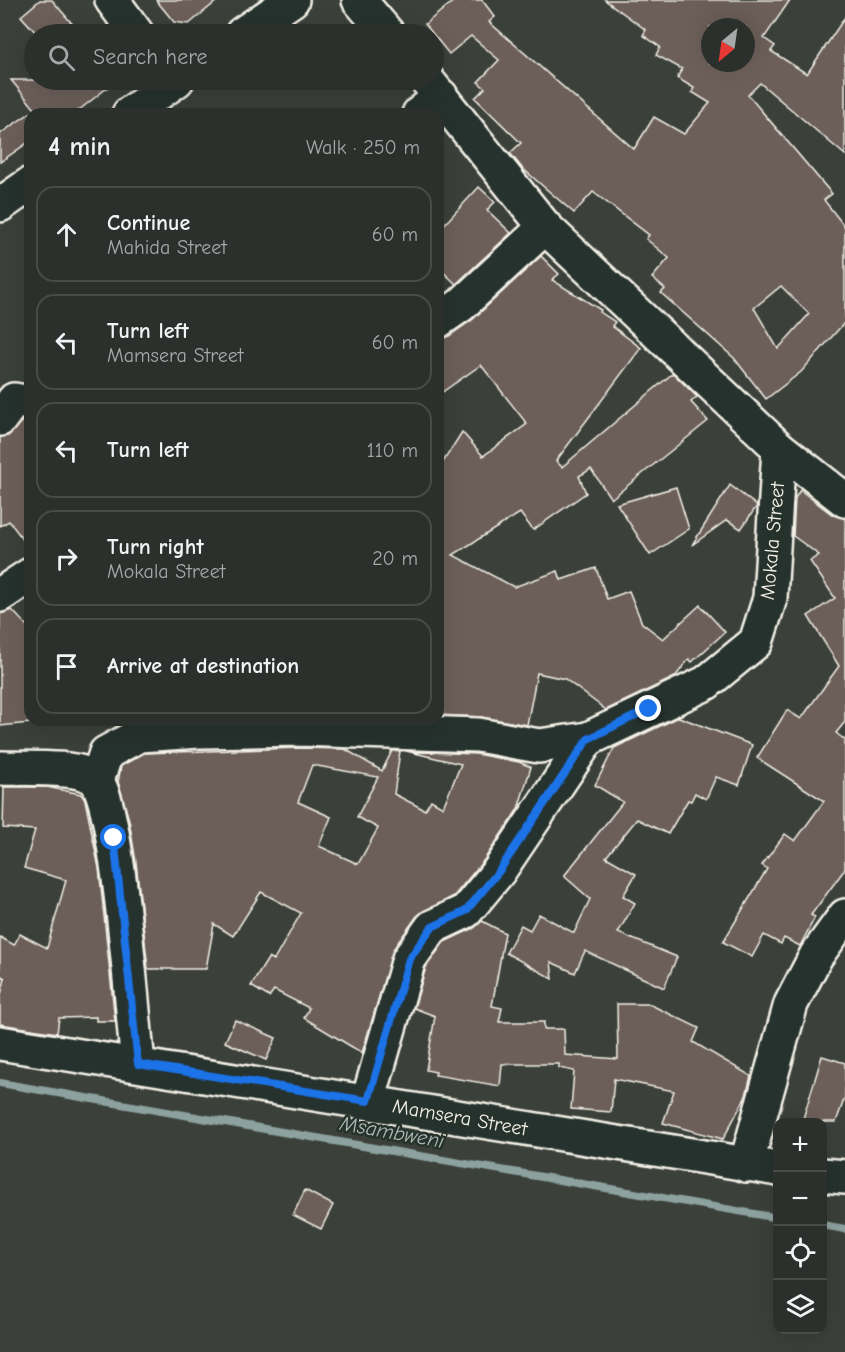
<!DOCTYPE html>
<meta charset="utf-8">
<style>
body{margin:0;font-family:"Comic Neue",sans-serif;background:#343834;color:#f1f3f6}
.controls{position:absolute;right:18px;bottom:18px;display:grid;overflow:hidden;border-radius:12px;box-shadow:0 6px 24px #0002}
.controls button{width:54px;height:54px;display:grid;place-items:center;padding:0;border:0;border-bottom:2px solid #484b48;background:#2c302c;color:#f1f3f6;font:30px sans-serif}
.compass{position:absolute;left:701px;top:18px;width:54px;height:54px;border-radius:50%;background:#2c302c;box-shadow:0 6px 24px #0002;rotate:209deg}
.stop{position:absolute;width:18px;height:18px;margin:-14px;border:4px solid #1a73e8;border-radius:50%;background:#fff}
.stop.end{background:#1a73e8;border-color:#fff;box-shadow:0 2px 6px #0008}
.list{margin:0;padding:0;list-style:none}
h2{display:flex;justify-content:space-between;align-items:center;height:78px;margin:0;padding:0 24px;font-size:26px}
h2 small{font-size:20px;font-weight:400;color:#a6a9a9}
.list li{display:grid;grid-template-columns:39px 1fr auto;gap:18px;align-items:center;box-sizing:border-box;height:96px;margin:0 12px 12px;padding:0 12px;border:2px solid #484b48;border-radius:18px}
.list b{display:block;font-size:22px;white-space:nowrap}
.list p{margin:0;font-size:20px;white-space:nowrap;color:#a6a9a9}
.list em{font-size:20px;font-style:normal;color:#a6a9a9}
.icon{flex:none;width:33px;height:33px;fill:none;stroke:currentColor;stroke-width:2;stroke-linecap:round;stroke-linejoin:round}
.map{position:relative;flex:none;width:845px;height:1352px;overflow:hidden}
.search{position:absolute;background:#2c302c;box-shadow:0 6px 24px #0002;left:24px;top:24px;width:420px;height:66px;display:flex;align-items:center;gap:15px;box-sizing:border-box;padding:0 21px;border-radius:33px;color:#a6a9a9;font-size:22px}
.panel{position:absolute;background:#2c302c;box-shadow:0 6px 24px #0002;left:24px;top:108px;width:420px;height:618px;border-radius:18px}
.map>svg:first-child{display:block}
</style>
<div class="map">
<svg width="845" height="1352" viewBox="0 0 845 1352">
<rect width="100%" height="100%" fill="#3b403a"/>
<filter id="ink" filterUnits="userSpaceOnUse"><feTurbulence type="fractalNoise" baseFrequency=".0167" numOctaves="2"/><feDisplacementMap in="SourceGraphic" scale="12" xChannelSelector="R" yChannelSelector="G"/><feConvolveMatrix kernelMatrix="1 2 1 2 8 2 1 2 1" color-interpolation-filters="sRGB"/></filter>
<g filter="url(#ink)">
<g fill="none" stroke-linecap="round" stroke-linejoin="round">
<!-- stream -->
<g stroke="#8da29f" stroke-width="8">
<path d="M 0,1083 L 778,1218"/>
<path d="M 822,1225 L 845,1229"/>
</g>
</g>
<!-- building -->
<g fill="#6c5f5a" stroke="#f4f1e8" stroke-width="1.5" fill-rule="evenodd">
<path d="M 40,0 L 52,0 L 81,34 L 37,34 L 21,16 Z"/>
<path d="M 156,0 L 218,0 L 189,24 L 174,22 Z"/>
<path d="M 455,0 L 482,0 L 495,17 L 489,22 L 634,149 L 654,117 L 684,134 L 710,103 L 692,92 L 694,88 L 677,78 L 682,69 L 656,55 L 660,47 L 643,35 L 646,30 L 605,0 L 790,0 L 764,38 L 775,46 L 771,51 L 807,74 L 845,17 L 845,155 L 760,83 L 748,95 L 832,194 L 824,200 L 845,227 L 845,322 L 801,372 L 766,399 L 734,358 L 661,293 L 665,289 L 652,278 L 669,258 L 646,239 L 649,235 L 593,192 L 574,213 L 522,168 L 510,153 L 521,143 L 475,98 L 485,88 L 478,82 L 499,60 L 471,36 L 449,54 L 425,24 ZM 710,27 L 746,27 L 746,63 L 710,63 ZM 781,286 L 809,314 L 778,349 L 754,308 Z"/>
<path d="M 11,80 L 117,80 L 74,114 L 39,114 Z"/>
<path d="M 30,113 L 30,141 L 0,162 L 0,134 Z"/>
<path d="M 479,187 L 495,202 L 487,210 L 511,233 L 456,284 L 438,267 L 438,231 Z"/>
<path d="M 541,256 L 559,274 L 552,280 L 601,310 L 600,312 L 615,322 L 612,326 L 641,348 L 556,461 L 562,467 L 673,373 L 697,397 L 691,402 L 708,421 L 611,499 L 591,469 L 579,476 L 586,493 L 533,530 L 520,513 L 453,555 L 514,587 L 558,571 L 561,580 L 596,568 L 607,599 L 629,591 L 642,623 L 663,639 L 700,605 L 725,632 L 692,662 L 689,659 L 675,677 L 606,710 L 565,679 L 537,673 L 527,725 L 481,717 L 438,715 L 438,470 L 462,432 L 483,456 L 527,424 L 481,365 L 438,395 L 438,339 L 449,336 L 472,320 Z"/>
<path d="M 30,421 L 30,549 L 9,521 L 0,526 L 0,437 L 8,436 L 21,422 Z"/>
<path d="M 730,485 L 757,506 L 741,529 L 727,520 L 692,545 Z"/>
<path d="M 676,487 L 689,529 L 650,555 L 617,504 Z"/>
<path d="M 800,490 L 833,515 L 845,518 L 845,722 L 836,733 L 845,740 L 845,869 L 811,915 L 815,917 L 800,946 L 784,938 L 781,944 L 764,935 L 752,957 L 723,942 L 767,869 L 762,865 L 785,834 L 795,841 L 824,801 L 757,758 L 787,710 L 801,719 L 839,666 L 808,616 L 835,598 L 810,561 L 819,555 L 793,536 L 795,498 Z"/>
<path d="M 12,610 L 30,629 L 30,723 L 0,726 L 0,614 Z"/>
<path d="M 679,717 L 752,745 L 739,785 L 716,777 L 706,799 L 695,793 L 691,801 L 688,800 L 668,834 L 637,819 L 606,857 L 636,874 L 623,896 L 635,903 L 618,933 L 677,957 L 664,988 L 585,951 L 575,973 L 551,962 L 553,979 L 506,953 L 521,925 L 530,930 L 539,914 L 574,933 L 590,899 L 564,876 L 623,802 L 595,785 L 614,748 Z"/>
<path d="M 300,748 L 345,749 L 382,771 L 392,751 L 400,751 L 394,794 L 425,810 L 431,800 L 443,807 L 461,764 L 406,751 L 476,754 L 519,762 L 531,767 L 518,809 L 484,860 L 454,896 L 417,916 L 394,948 L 362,1053 L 304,1018 L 309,1008 L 274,990 L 269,997 L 251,986 L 269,957 L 274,960 L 301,913 L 261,892 L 233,936 L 214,924 L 206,969 L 148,969 L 136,862 L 129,820 L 118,782 L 121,766 L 144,753 ZM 312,765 L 378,777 L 357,817 L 378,828 L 358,864 L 319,846 L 331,817 L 298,802 Z"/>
<path d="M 4,787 L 47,787 L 81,794 L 85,800 L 99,868 L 115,1021 L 96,1021 L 96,1017 L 59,1018 L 57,1033 L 0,1024 L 0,999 L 5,978 L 0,975 L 0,937 L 14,945 L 20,934 L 47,948 L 66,880 L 24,868 L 35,830 L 3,828 Z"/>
<path d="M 482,921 L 505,933 L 492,1006 L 502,1008 L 499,1022 L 544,1022 L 544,1029 L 564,1029 L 565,1055 L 618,1059 L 617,1004 L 649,1004 L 699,1028 L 693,1042 L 751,1076 L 746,1096 L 723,1139 L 663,1123 L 674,1091 L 614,1079 L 611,1112 L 571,1109 L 574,1071 L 559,1068 L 559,1064 L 502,1064 L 500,1086 L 435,1075 L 436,1072 L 426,1070 L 435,1016 L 414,1008 L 426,967 L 444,942 L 474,928 Z"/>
<path d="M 235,1020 L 276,1038 L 266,1060 L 225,1042 Z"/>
<path d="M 822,1056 L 845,1063 L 845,1097 L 836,1122 L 802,1122 Z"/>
<path d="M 305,1190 L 333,1205 L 321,1229 L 293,1215 Z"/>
</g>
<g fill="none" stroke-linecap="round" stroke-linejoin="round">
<!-- minor casing -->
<g stroke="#f4f1e8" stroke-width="38">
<g id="minor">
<path d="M 112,0 L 137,34"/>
<path d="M 359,0 L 388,34"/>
<path d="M 242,34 L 292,0"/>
<path d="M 427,80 L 545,227 L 779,448 L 845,500"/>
<path d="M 129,114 L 177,80"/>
<path d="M 419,114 L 441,96"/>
<path d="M 0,205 L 30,184"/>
<path d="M 438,321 L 461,305 L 545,227"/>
<path d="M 0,419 L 14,400 L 30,403"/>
<path d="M 0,595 L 30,575"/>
<path d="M 0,768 C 23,769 76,765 94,778 C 118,795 133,1023 138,1064"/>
<path d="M 97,780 L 106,753 L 139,735 L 199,731 L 300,729 L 478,735 L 539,746 L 588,739 L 706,683 L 756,642 L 770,598 L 779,448"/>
<path d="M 0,1043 L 778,1169"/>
<path d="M 368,1101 L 409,959 L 432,927 L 466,911 L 499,871 L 588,739"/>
<path d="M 746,1165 L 791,1004 L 816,956 L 845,916"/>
<path d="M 822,1175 L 845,1177"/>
</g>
</g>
<!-- minor -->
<use href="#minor" stroke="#26332d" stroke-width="33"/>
</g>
</g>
<g fill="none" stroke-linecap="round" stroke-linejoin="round" filter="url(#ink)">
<!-- route -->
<path stroke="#1a73e8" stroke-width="8" d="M 114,838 L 138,1064 L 368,1101 L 409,959 L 432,927 L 466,911 L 499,871 L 588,739 L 649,709"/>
</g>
<g text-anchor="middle" stroke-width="5" stroke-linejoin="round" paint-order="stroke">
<!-- street labels -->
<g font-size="20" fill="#f4f1e8" stroke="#26332d">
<text transform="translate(772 541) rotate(-85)" y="7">Mokala Street</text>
<text transform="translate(460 1117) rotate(10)" y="7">Mamsera Street</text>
</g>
<!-- water labels -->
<g font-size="21" font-style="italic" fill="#b0bcb7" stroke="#26332d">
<text transform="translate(392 1132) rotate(10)" y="7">Msambweni</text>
</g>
</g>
</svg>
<div class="controls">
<button>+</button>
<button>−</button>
<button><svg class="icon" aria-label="locate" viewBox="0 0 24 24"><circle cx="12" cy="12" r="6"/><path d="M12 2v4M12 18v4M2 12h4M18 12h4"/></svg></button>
<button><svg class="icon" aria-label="layers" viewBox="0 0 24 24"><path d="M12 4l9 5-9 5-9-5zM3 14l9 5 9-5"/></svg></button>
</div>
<svg class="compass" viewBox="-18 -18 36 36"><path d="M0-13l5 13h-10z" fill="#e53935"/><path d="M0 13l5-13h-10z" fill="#a6a9a9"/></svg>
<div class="stop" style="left:114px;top:838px"></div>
<div class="stop end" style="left:649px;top:709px"></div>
<div class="search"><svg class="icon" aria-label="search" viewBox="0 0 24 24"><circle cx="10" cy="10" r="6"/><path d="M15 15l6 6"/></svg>Search here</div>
<section class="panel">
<h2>4 min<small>Walk · 250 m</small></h2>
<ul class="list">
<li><svg class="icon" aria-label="ahead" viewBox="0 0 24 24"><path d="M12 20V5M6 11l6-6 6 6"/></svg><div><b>Continue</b><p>Mahida Street</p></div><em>60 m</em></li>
<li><svg class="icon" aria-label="left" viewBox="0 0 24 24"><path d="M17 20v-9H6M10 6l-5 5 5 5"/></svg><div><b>Turn left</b><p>Mamsera Street</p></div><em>60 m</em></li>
<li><svg class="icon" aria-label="left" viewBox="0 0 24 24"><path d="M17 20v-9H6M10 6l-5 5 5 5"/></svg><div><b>Turn left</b></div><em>110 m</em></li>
<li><svg class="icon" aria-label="right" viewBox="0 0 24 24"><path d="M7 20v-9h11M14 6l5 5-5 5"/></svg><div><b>Turn right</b><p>Mokala Street</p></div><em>20 m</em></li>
<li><svg class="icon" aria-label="arrive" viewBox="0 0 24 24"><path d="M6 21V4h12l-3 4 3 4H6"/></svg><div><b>Arrive at destination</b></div></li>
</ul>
</section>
</div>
